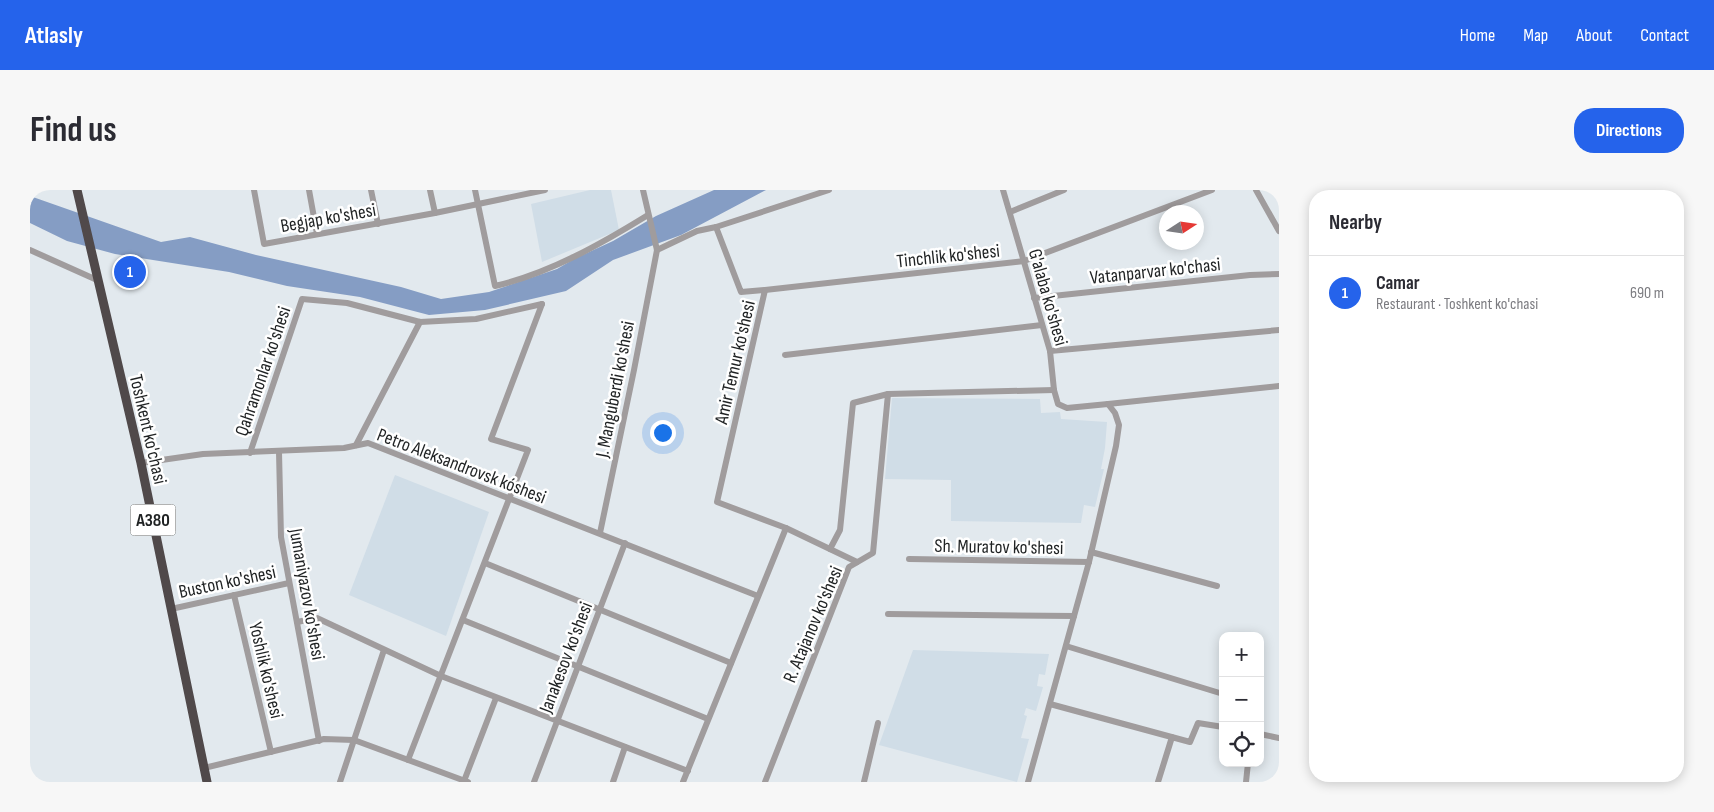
<!DOCTYPE html>
<meta charset="utf-8">
<style>
body{margin:0;font-family:"Sofia Sans Condensed",sans-serif;background:#f7f7f7;color:#2b2b33}
.controls{position:absolute;right:15px;bottom:15px;display:grid;overflow:hidden;border-radius:10px;box-shadow:0 2px 12px #0003}
.controls button{width:45px;height:45px;display:grid;place-items:center;padding:0;border:0;border-bottom:1px solid #e1e1e2;background:#fff;color:#2b2b33;font:25px sans-serif}
.compass{position:absolute;left:1129px;top:15px;width:45px;height:45px;border-radius:50%;background:#fff;box-shadow:0 2px 12px #0003;rotate:78deg}
.you{position:absolute;left:632px;top:242px;width:18px;height:18px;margin:-12px;border:4px solid #fff;border-radius:50%;background:#1a73e8;box-shadow:0 0 0 8px #1a73e833}
.badge{display:grid;place-items:center;width:32px;height:32px;border-radius:50%;background:#2563eb;color:#fff;font-size:16px;font-weight:700}
.pin{position:absolute;translate:-50% -50%;border:2px solid #fff;box-shadow:0 1px 5px #0006}
.list{margin:0;padding:0;list-style:none}
h2{display:flex;justify-content:space-between;align-items:center;height:65px;margin:0;padding:0 20px;font-size:21px}
h2 small{font-size:16px;font-weight:400;color:#7c7c81}
.list li{display:grid;grid-template-columns:32px 1fr auto;gap:15px;align-items:center;box-sizing:border-box;height:75px;padding:0 20px;border-top:1px solid #e1e1e2}
.list b{display:block;font-size:19px;white-space:nowrap}
.list p{margin:0;font-size:16px;white-space:nowrap;color:#7c7c81}
.list em{font-size:16px;font-style:normal;color:#7c7c81}
.icon{flex:none;width:28px;height:28px;fill:none;stroke:currentColor;stroke-width:2;stroke-linecap:round;stroke-linejoin:round}
.map{position:relative;flex:none;width:1249px;height:592px;overflow:hidden;border-radius:20px}
header{display:flex;align-items:center;gap:30px;box-sizing:border-box;height:70px;padding:0 25px;background:#2563eb;color:#fff}
header strong{font-size:24px}
nav{display:flex;gap:28px;margin-inline-start:auto;font-size:18px}
.intro{display:flex;align-items:center;justify-content:space-between;box-sizing:border-box;height:120px;padding:0 30px}
h1{margin:0;font-size:35px}
.button{padding:12px 22px;border-radius:20px;background:#2563eb;color:#fff;font-size:18px;font-weight:700}
main{display:flex;gap:30px;padding:0 30px}
aside{flex:1;background:#fff;border-radius:20px;box-shadow:0 2px 12px #0003}
.map>svg:first-child{display:block}
</style>
<header>
<strong>Atlasly</strong>
<nav><a>Home</a><a>Map</a><a>About</a><a>Contact</a></nav>
</header>
<div class="intro"><h1>Find us</h1><a class="button">Directions</a></div>
<main>
<div class="map">
<svg width="1249" height="592" viewBox="0 0 1249 592">
<rect width="100%" height="100%" fill="#e2e9ee"/>
<!-- built -->
<g fill="#d0dde7">
<path d="M 560,0 L 581,0 L 589,40 L 512,72 L 501,14 Z"/>
<path d="M 862,208 L 1010,209 L 1011,223 L 1030,222 L 1031,229 L 1077,232 L 1075,258 L 1071,279 L 1074,279 L 1065,317 L 1054,315 L 1051,333 L 921,331 L 921,290 L 855,289 Z"/>
<path d="M 365,285 L 459,322 L 416,446 L 319,405 Z"/>
<path d="M 883,460 L 1019,464 L 1015,485 L 1009,484 L 1007,496 L 1013,497 L 1006,521 L 996,518 L 994,525 L 997,526 L 991,548 L 999,549 L 987,592 L 849,555 Z"/>
</g>
<!-- water -->
<path fill="#859dc4" d="M 684,0 L 736,0 L 651,45 L 583,70 L 536,101 L 455,120 L 399,125 L 330,107 L 257,96 L 199,82 L 85,64 L 37,51 L 0,33 L 0,6 L 131,52 L 160,47 L 226,65 L 371,97 L 411,109 L 459,102 L 527,79 L 544,69 L 583,51 L 626,26 Z"/>
<g fill="none" stroke-linecap="round" stroke-linejoin="round">
<!-- minor -->
<g stroke="#a09c9d" stroke-width="6">
<path d="M 224,0 L 234,54 L 405,23 L 515,0"/>
<path d="M 279,0 L 287,44"/>
<path d="M 341,0 L 348,34"/>
<path d="M 400,0 L 405,23"/>
<path d="M 445,0 L 465,96 C 520,83 571,54 618,25"/>
<path d="M 973,0 L 1020,161 L 1024,200 L 1028,214 L 1037,218 L 1078,214 L 1085,223 L 1089,235 L 1086,256 L 1059,372 L 998,592"/>
<path d="M 1226,0 L 1249,41"/>
<path d="M 980,22 L 1034,0"/>
<path d="M 686,37 L 711,102 L 735,100 L 687,312 L 756,338 L 827,372"/>
<path d="M 0,60 L 67,90"/>
<path d="M 627,60 L 667,41 L 686,37 L 799,0"/>
<path d="M 735,100 L 994,71 L 1182,0"/>
<path d="M 1004,108 L 1220,85 L 1249,84"/>
<path d="M 1020,161 L 1249,140"/>
<path d="M 755,165 L 1012,135"/>
<path d="M 1078,214 L 1249,196"/>
<path d="M 326,255 L 390,132"/>
<path d="M 249,262 L 251,347 L 289,551"/>
<path d="M 220,263 L 272,109 L 317,113 L 390,132 L 446,129 L 512,114"/>
<path d="M 111,273 L 173,264 L 314,258 L 338,253 L 728,406"/>
<path d="M 570,343 L 604,180 L 627,60 L 613,0"/>
<path d="M 800,359 L 810,340 L 823,213 L 858,204 L 1024,200"/>
<path d="M 1061,362 L 1187,396"/>
<path d="M 879,369 L 1059,372"/>
<path d="M 455,373 L 701,473"/>
<path d="M 204,405 L 241,562"/>
<path d="M 141,419 L 259,393"/>
<path d="M 858,424 L 1044,426"/>
<path d="M 433,430 L 678,529"/>
<path d="M 267,432 L 287,428 L 411,486 L 658,581"/>
<path d="M 1036,456 L 1193,504"/>
<path d="M 1020,514 L 1160,552 L 1168,533 L 1193,537"/>
<path d="M 1230,544 L 1249,548"/>
<path d="M 378,570 L 498,260 L 461,249 L 512,114"/>
<path d="M 174,578 L 294,549 L 324,550 L 438,592"/>
<path d="M 434,591 L 466,508"/>
<path d="M 310,592 L 354,460"/>
<path d="M 504,592 L 595,353"/>
<path d="M 583,592 L 595,557"/>
<path d="M 653,592 L 756,338"/>
<path d="M 735,592 L 819,377 L 843,363 L 858,204"/>
<path d="M 834,592 L 848,533"/>
<path d="M 1128,592 L 1142,547"/>
<path d="M 1216,592 L 1218,573"/>
</g>
<!-- highway -->
<path stroke="#50494a" stroke-width="9" d="M 47,0 L 111,273 L 177,592"/>
</g>
<g text-anchor="middle" stroke-width="5" stroke-linejoin="round" paint-order="stroke">
<!-- shield labels -->
<rect fill="#fff" stroke="#626465" stroke-width="1" x="100.5" y="314.5" width="45" height="31" rx="4"/>
<g font-size="18" font-weight="bold" fill="#1f2223">
<text x="123" y="336">A380</text>
</g>
<!-- street labels -->
<g font-size="19" fill="#1f2223" stroke="#fff">
<text transform="translate(298 27) rotate(-10)" y="7">Begjap ko'shesi</text>
<text transform="translate(918 65) rotate(-6)" y="7">Tinchlik ko'shesi</text>
<text transform="translate(1125 80) rotate(-6)" y="7">Vatanparvar ko'chasi</text>
<text transform="translate(1019 107) rotate(74)" y="7">G'alaba ko'shesi</text>
<text transform="translate(704 172) rotate(-77)" y="7">Amir Temur ko'shesi</text>
<text transform="translate(232 181) rotate(-71)" y="7">Qahramonlar ko'shesi</text>
<text transform="translate(584 199) rotate(-79)" y="7">J. Manguberdi ko'shesi</text>
<text transform="translate(119 239) rotate(77)" y="7">Toshkent ko'chasi</text>
<text transform="translate(432 275) rotate(21)" y="7">Petro Aleksandrovsk kóshesi</text>
<text transform="translate(969 356) rotate(1)" y="7">Sh. Muratov ko'shesi</text>
<text transform="translate(197 391) rotate(-12)" y="7">Buston ko'shesi</text>
<text transform="translate(278 404) rotate(80)" y="7">Jumaniyazov ko'shesi</text>
<text transform="translate(782 434) rotate(-67)" y="7">R. Atajanov ko'shesi</text>
<text transform="translate(535 467) rotate(-69)" y="7">Janakesov ko'shesi</text>
<text transform="translate(237 480) rotate(77)" y="7">Yoshlik ko'shesi</text>
</g>
</g>
</svg>
<div class="controls">
<button>+</button>
<button>−</button>
<button><svg class="icon" aria-label="locate" viewBox="0 0 24 24"><circle cx="12" cy="12" r="6"/><path d="M12 2v4M12 18v4M2 12h4M18 12h4"/></svg></button>
</div>
<svg class="compass" viewBox="-18 -18 36 36"><path d="M0-13l5 13h-10z" fill="#e53935"/><path d="M0 13l5-13h-10z" fill="#7c7c81"/></svg>
<div class="you"></div>
<div class="pin badge" style="left:100px;top:82px">1</div>
</div>
<aside>
<h2>Nearby<small></small></h2>
<ul class="list">
<li><span class="badge">1</span><div><b>Camar</b><p>Restaurant · Toshkent ko'chasi</p></div><em>690 m</em></li>
</ul>
</aside>
</main>
